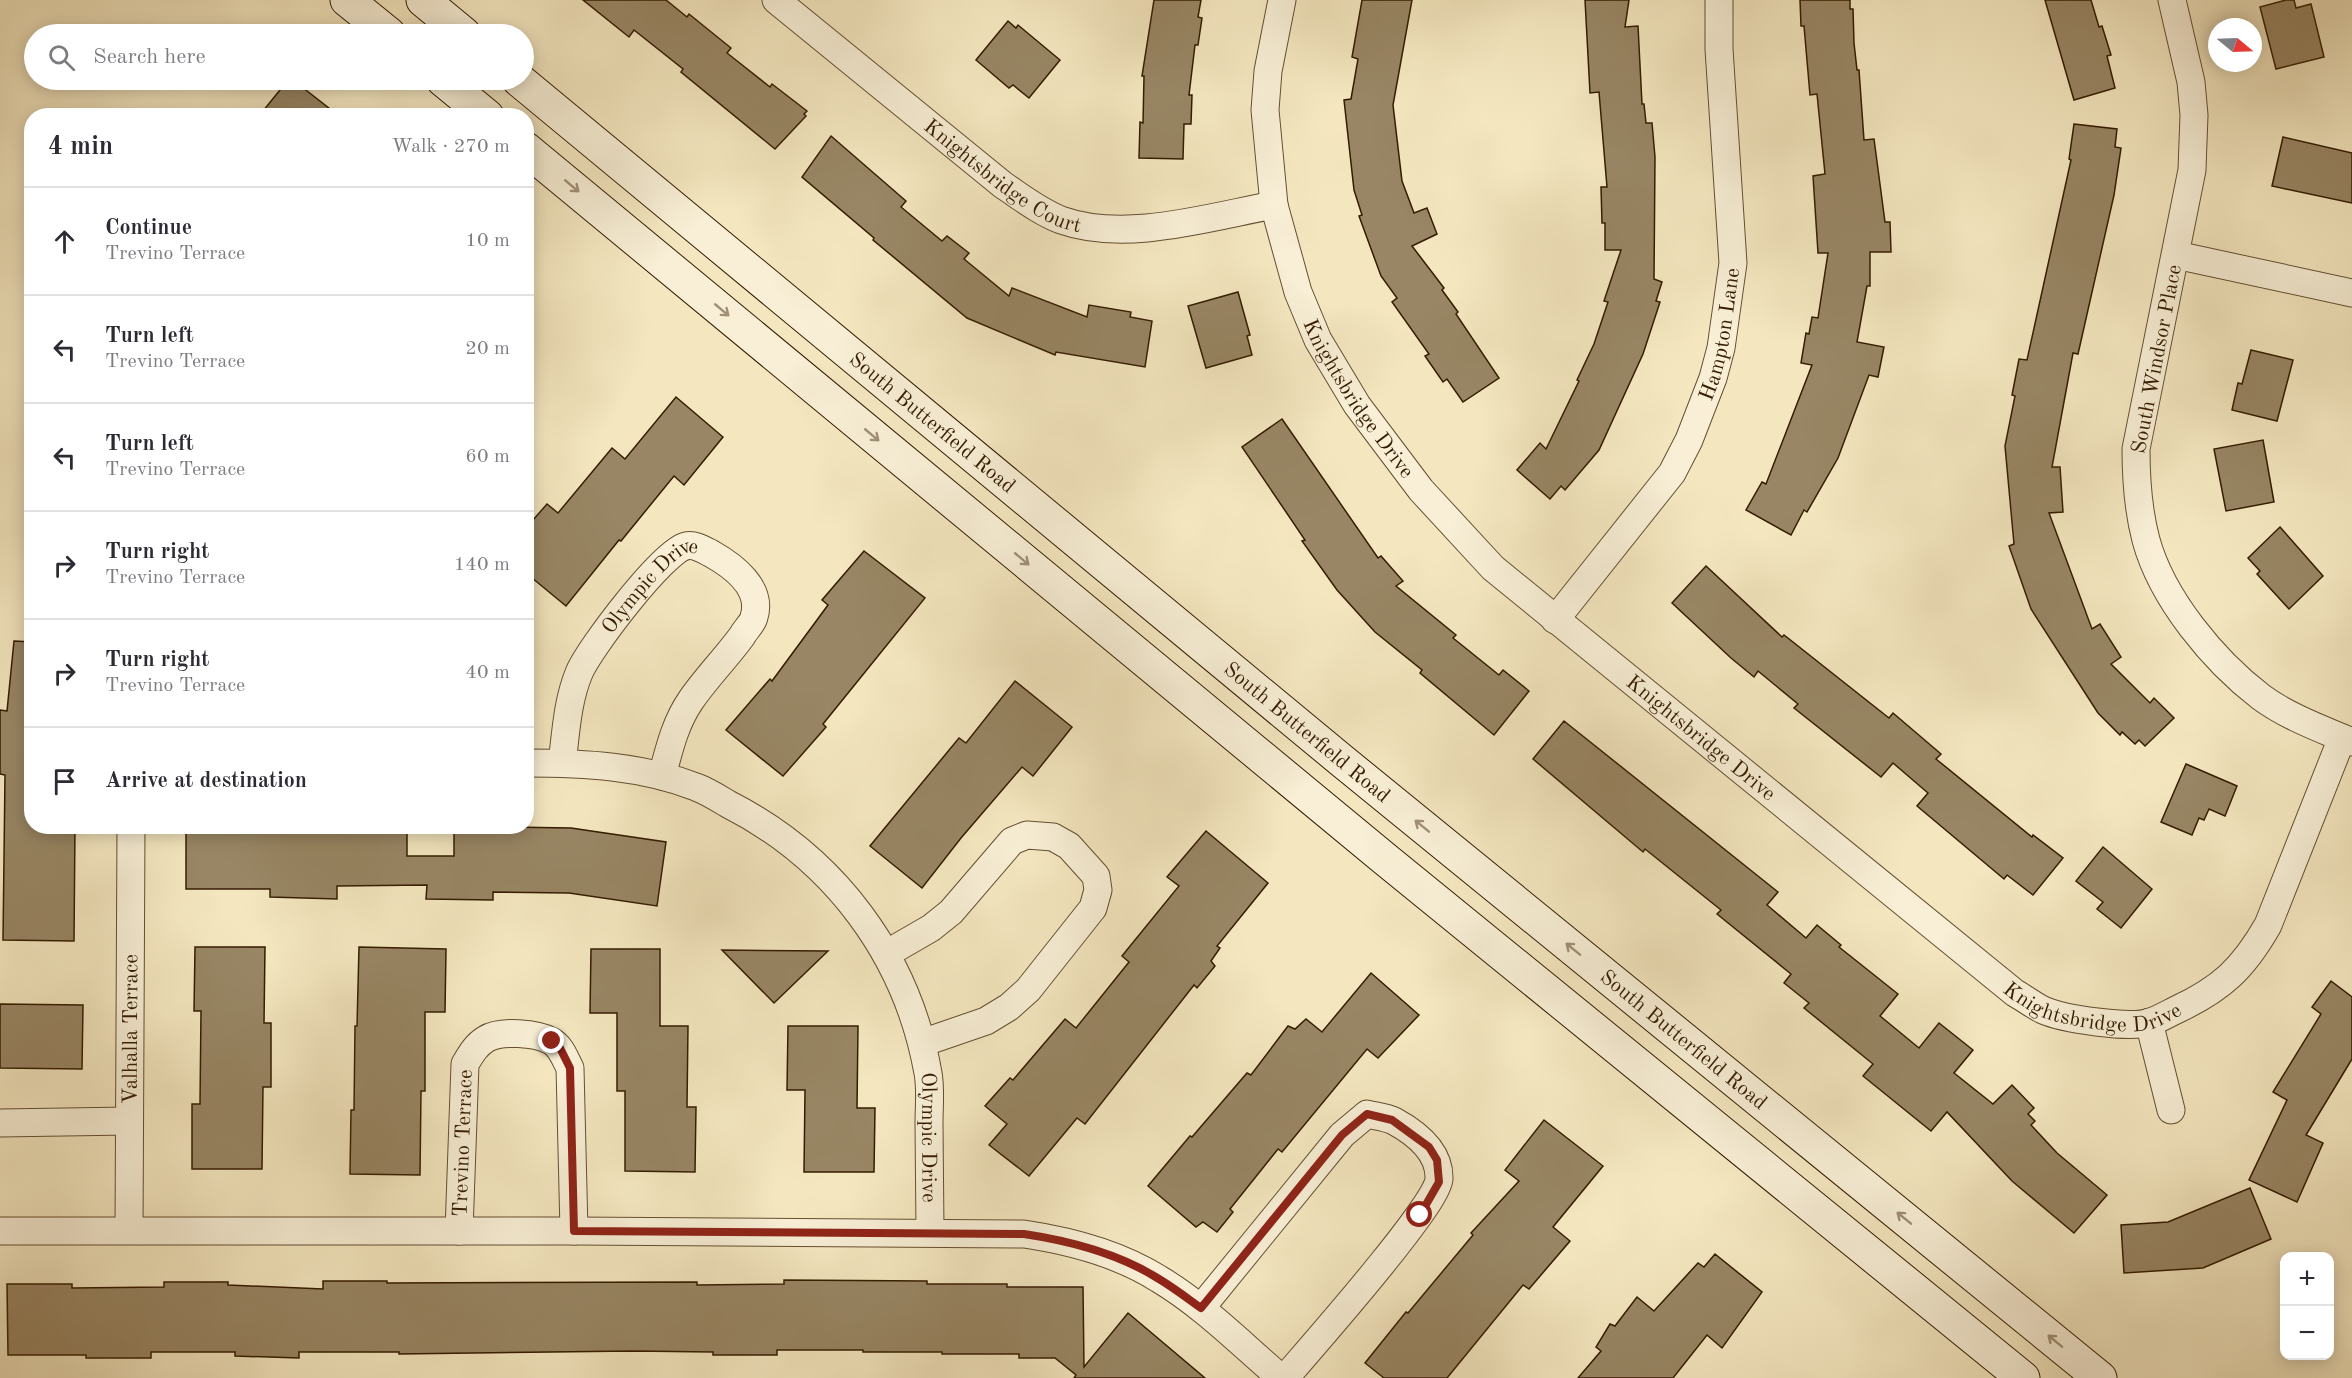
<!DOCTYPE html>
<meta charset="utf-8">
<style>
body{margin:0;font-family:"Old Standard TT",serif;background:#f2f2f3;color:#2b2b33}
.controls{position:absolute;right:18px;bottom:18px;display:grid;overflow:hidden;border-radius:12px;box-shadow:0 3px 15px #0003}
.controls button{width:54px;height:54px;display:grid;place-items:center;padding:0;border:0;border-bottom:2px solid #e1e1e2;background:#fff;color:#2b2b33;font:30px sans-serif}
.compass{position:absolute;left:2208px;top:18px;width:54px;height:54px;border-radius:50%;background:#fff;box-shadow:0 3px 15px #0003;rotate:109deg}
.stop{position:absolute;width:18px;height:18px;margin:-14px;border:4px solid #8f2418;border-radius:50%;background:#fff}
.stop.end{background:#8f2418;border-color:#fff;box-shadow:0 2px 6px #0008}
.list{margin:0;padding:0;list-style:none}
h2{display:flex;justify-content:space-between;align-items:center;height:78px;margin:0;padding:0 24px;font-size:26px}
h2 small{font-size:20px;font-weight:400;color:#7c7c81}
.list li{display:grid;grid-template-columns:39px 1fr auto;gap:18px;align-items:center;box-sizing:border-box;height:108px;padding:0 24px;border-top:2px solid #e1e1e2}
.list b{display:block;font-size:22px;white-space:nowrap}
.list p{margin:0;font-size:20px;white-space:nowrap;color:#7c7c81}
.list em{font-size:20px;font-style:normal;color:#7c7c81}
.icon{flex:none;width:33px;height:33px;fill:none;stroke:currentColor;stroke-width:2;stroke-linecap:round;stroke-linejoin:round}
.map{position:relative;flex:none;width:2352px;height:1378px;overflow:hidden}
.search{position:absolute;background:#fff;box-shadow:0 3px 15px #0003;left:24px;top:24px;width:510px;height:66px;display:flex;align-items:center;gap:15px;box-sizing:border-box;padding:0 21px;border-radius:33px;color:#7c7c81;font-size:22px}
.panel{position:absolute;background:#fff;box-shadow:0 3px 15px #0003;left:24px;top:108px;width:510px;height:726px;border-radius:24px}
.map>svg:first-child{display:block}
</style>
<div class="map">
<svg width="2352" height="1378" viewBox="0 0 2352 1378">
<rect width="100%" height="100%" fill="#f4e7c0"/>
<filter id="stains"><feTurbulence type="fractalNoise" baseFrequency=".00333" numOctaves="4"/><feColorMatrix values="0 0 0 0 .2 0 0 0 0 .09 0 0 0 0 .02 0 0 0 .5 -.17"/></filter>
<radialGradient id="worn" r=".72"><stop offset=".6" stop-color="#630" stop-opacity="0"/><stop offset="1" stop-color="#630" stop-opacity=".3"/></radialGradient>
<!-- building -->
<g fill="#988664" stroke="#341c00" stroke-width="1.5">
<path d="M 583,0 L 666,0 L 687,17 L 689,14 L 731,48 L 727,53 L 770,87 L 772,84 L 807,111 L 804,114 L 806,116 L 775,149 L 681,72 L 683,69 L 634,30 L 629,37 Z"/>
<path d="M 1154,0 L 1201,0 L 1198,17 L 1202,18 L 1198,45 L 1195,45 L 1189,95 L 1192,95 L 1191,124 L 1184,124 L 1183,159 L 1139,158 L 1140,122 L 1143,123 L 1144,76 L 1142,76 Z"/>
<path d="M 1362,0 L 1412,0 L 1393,105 L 1402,181 L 1414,213 L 1427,208 L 1437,234 L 1412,246 L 1444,288 L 1442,290 L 1458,312 L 1456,314 L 1499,378 L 1463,402 L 1447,379 L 1443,382 L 1425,356 L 1429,354 L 1392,302 L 1397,298 L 1381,276 L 1359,216 L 1362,215 L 1354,190 L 1344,100 L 1351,99 L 1358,59 L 1352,57 Z"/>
<path d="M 1585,0 L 1629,0 L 1625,27 L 1638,26 L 1642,104 L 1644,104 L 1646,123 L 1652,123 L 1655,157 L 1654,279 L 1662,282 L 1656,301 L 1660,302 L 1643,354 L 1599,450 L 1565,490 L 1561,486 L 1550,499 L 1517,470 L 1540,443 L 1546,449 L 1579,381 L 1577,380 L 1594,344 L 1608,302 L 1604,301 L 1621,250 L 1605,250 L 1605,223 L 1602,223 L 1601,187 L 1607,187 L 1599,92 L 1590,93 Z"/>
<path d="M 1800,0 L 1850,0 L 1850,9 L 1853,9 L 1854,43 L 1857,70 L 1859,70 L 1864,140 L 1874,139 L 1885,222 L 1890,222 L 1891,252 L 1870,252 L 1870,286 L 1867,286 L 1857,342 L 1884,347 L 1878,377 L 1869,375 L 1838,458 L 1807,512 L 1804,510 L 1791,535 L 1746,510 L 1762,482 L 1766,484 L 1812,365 L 1801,363 L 1806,333 L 1809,334 L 1812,317 L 1818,318 L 1828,253 L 1818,253 L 1813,176 L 1825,174 L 1817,94 L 1810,95 L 1804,26 L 1801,26 Z"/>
<path d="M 2045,0 L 2091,0 L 2099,27 L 2102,26 L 2111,55 L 2107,56 L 2115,88 L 2074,100 Z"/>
<path d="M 2286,0 L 2294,0 L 2296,8 L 2311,4 L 2324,57 L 2276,69 L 2260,7 Z"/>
<path d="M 1008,21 L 1016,28 L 1018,25 L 1060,60 L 1029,98 L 1013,85 L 1009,88 L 976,60 Z"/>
<path d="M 288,80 L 293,80 L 339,116 L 259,116 Z"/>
<path d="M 2074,124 L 2117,129 L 2115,147 L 2121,148 L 2114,195 L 2078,354 L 2073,353 L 2052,467 L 2060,467 L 2063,512 L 2049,513 L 2092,629 L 2100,624 L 2121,657 L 2111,664 L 2150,703 L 2154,698 L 2174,718 L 2145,746 L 2139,740 L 2135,744 L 2122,732 L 2120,735 L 2098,713 L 2031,609 L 2009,546 L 2014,544 L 2005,446 L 2015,396 L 2012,395 L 2019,359 L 2027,360 L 2071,160 L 2069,159 Z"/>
<path d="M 831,136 L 906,201 L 901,207 L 942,241 L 947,236 L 969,253 L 964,259 L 1009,296 L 1012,288 L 1087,317 L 1089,305 L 1131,312 L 1130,317 L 1152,321 L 1145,367 L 1056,352 L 1055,355 L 967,318 L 873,240 L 874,238 L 802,177 Z"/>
<path d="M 2283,137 L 2352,153 L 2352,203 L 2272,186 Z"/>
<path d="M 1238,292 L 1250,335 L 1247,336 L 1252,355 L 1206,368 L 1188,306 Z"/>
<path d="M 2251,350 L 2293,360 L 2277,421 L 2232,410 L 2238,383 L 2242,384 Z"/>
<path d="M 676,397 L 723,437 L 684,485 L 674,476 L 621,541 L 619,540 L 566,606 L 526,573 L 526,528 L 547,504 L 558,513 L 612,448 L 625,459 Z"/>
<path d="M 1282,419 L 1378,558 L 1381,556 L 1403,581 L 1396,586 L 1456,635 L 1453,638 L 1499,675 L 1503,670 L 1529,691 L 1494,735 L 1420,673 L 1422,670 L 1375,632 L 1337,590 L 1302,541 L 1305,540 L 1242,447 Z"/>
<path d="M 2263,440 L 2274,502 L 2226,511 L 2214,449 Z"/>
<path d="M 2280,527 L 2323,576 L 2289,609 L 2257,574 L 2260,571 L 2248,558 Z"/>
<path d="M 864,551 L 925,598 L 823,724 L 826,727 L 783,776 L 726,730 L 770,679 L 772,681 L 828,605 L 822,600 Z"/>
<path d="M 1706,566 L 1782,637 L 1784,635 L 1889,718 L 1893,713 L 1941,754 L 1936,759 L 2032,837 L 2033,835 L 2063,858 L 2033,895 L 2007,875 L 2004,879 L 1917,806 L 1928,793 L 1893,763 L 1881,777 L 1794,708 L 1798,704 L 1758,671 L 1754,677 L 1731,658 L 1672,603 Z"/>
<path d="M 14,641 L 32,642 L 32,826 L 75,826 L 74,941 L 3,940 L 5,775 L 0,774 L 0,710 L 7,711 Z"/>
<path d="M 1015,681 L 1072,727 L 1033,776 L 1022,767 L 961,838 L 922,888 L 870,846 L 959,738 L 966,743 Z"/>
<path d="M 1564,721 L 1778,892 L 1767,905 L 1806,938 L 1817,925 L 1841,945 L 1839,947 L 1898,994 L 1880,1016 L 1919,1048 L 1939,1023 L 1973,1050 L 1954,1073 L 1993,1104 L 2012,1085 L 2034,1108 L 2028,1114 L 2035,1121 L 2031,1125 L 2057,1153 L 2107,1195 L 2074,1233 L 2012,1181 L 1947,1112 L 1931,1131 L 1863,1076 L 1873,1064 L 1804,1008 L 1809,1003 L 1784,983 L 1791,974 L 1717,914 L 1721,910 L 1645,849 L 1643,852 L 1533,759 Z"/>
<path d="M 2186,764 L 2237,786 L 2225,816 L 2209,809 L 2204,820 L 2199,818 L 2192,835 L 2161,822 Z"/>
<path d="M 186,826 L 339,826 L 338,832 L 407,831 L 407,856 L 454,856 L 454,826 L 571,828 L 666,842 L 657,906 L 569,893 L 493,892 L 493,900 L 426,899 L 427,885 L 337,886 L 337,899 L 270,897 L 270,889 L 186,889 Z"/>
<path d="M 1206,831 L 1268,883 L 1217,946 L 1220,948 L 1211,961 L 1215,966 L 1197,988 L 1194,985 L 1085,1124 L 1077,1118 L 1029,1176 L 989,1145 L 1007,1124 L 985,1106 L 1010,1078 L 1013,1080 L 1065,1019 L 1076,1028 L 1129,962 L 1122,956 L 1179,886 L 1167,877 Z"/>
<path d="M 2103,847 L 2152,889 L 2121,928 L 2097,909 L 2103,902 L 2076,881 Z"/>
<path d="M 195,947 L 265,947 L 264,1023 L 271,1023 L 271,1087 L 263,1087 L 262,1169 L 192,1169 L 192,1104 L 200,1104 L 201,1011 L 194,1011 Z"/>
<path d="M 359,947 L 446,949 L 445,1012 L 425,1012 L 425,1091 L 421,1091 L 420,1175 L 350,1174 L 351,1110 L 354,1110 L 355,1026 L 357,1026 Z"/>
<path d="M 591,949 L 660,949 L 660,1026 L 688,1026 L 687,1107 L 696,1107 L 695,1172 L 625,1171 L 625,1091 L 617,1091 L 617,1013 L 590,1013 Z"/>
<path d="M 722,950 L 828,951 L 774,1003 Z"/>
<path d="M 1371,973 L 1419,1015 L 1378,1058 L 1367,1049 L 1282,1152 L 1278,1149 L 1230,1209 L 1233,1212 L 1217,1232 L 1203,1222 L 1196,1227 L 1148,1186 L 1190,1136 L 1192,1137 L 1247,1073 L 1251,1075 L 1288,1026 L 1295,1029 L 1306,1019 L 1322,1032 Z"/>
<path d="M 2331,981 L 2352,997 L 2352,1059 L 2306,1135 L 2323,1143 L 2297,1202 L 2249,1180 L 2287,1100 L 2273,1092 L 2321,1014 L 2312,1007 Z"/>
<path d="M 0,1004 L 83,1005 L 82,1069 L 0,1068 Z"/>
<path d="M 788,1026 L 858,1026 L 857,1108 L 875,1108 L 874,1172 L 804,1172 L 805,1090 L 787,1090 Z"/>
<path d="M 1544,1120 L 1603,1166 L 1553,1227 L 1570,1241 L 1529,1289 L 1523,1285 L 1447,1378 L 1384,1378 L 1365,1363 L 1406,1312 L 1408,1313 L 1473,1235 L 1471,1233 L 1519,1181 L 1505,1170 Z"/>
<path d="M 2250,1188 L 2271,1239 L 2203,1268 L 2124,1273 L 2121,1225 L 2168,1222 Z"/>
<path d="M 1715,1254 L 1762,1292 L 1722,1348 L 1707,1335 L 1673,1378 L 1578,1378 L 1601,1351 L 1596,1347 L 1610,1324 L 1615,1326 L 1637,1297 L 1654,1311 L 1698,1263 L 1704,1267 Z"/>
<path d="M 784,1280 L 927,1281 L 927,1284 L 1007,1284 L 1007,1287 L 1083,1287 L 1084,1367 L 1128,1313 L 1205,1378 L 1074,1378 L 1076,1375 L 1055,1358 L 1019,1358 L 1019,1354 L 942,1354 L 942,1352 L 863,1352 L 863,1350 L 777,1350 L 777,1355 L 713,1355 L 713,1352 L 633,1351 L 399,1354 L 399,1352 L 299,1352 L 299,1358 L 235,1356 L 235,1352 L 151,1352 L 151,1358 L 86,1358 L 86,1355 L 8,1355 L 7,1284 L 72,1284 L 72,1288 L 164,1287 L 164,1282 L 228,1282 L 228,1285 L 323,1289 L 323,1281 L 387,1281 L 387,1283 L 697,1282 L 697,1285 L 784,1284 Z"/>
</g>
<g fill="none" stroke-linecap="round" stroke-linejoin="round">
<!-- street casing -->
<g stroke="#644f30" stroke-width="29">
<g id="street">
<path id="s1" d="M 776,0 L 1003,185 C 1021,197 1040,212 1061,220 C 1125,243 1209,217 1274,205"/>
<path id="s2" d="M 1282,0 L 1268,71 L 1265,110 L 1274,205 L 1298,292 L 1318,340 L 1357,405 L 1421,490 L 1493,568 L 2015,993 C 2024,998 2033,1005 2043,1010 C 2063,1019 2130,1029 2151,1022 C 2159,1019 2168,1014 2176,1010 C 2221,989 2243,969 2268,925 L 2342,738"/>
<path d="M 2172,0 L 2191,82 L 2194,115 L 2192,170 L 2136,449 C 2136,480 2138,510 2146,540 C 2162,599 2214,661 2261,697 C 2288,717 2322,729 2352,742"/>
<path d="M 2176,255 L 2352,293"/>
<path id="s3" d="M 1555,620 L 1672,473 L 1689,440 L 1713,378 L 1721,348 L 1733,263 L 1719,49 L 1719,0"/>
<path id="s4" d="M 526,763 C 584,763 642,766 696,787 C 707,791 718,798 728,804 C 834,858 907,955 928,1073 C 931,1089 929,1107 929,1123 C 929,1159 930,1196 930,1232"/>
<path id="s5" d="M 562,763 C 566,733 567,702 579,673 C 588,650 664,550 686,546 C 695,544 704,550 712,554 C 733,566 763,588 754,617 C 753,623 745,630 742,636 C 726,658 706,678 691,700 C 675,723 669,750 662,776"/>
<path d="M 886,954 L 931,928 L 951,912 L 1012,841 L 1027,835 L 1053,837 L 1069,846 L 1096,876 L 1098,890 L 1093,908 L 1028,990 L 1009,1007 L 986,1021 L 922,1043"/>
<path d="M 2149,1022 L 2171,1110"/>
<path d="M 0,1123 L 129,1121"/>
<path id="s6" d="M 129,1230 L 131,826"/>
<path d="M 0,1231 L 574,1231 L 1024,1234 C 1071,1241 1118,1253 1159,1279 C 1204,1306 1241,1344 1281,1378"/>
<path id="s7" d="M 459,1231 L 465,1064 C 471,1054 476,1045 486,1039 C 500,1030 537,1033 551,1041 C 561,1046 565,1059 570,1068 L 574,1231"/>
<path d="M 1201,1308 L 1342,1135 L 1367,1114 C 1375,1116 1386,1117 1394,1121 C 1416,1133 1440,1151 1439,1179 C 1439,1203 1309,1350 1285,1378"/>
</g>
</g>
<!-- secondary casing -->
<g stroke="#341c00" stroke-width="35">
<g id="secondary">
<path d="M 347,0 L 389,34"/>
<path d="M 423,0 L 464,34"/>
<path d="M 443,80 L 487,116"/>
<path id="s8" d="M 519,80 L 1341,760 L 2100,1378"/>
<path d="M 526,149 L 1385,859 L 2023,1378"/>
</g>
</g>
<!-- street -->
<use href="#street" stroke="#f8efd6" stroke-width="27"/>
<!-- secondary -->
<use href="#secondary" stroke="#f8efd6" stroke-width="33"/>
</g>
<!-- one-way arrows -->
<defs><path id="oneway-shaft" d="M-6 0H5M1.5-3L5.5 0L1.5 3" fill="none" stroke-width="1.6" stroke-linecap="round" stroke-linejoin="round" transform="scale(1.5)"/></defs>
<g stroke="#a09076">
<use href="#oneway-shaft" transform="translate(572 186) rotate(40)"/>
<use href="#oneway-shaft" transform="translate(722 310) rotate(40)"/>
<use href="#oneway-shaft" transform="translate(872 435) rotate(40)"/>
<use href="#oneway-shaft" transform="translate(1022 559) rotate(40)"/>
<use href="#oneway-shaft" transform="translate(1422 826) rotate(-141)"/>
<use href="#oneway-shaft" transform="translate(1573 949) rotate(-141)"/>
<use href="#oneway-shaft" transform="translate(1904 1218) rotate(-141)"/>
<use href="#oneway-shaft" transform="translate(2055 1341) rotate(-141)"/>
</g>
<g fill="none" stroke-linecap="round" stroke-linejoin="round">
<!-- route -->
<path stroke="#8f2418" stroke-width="8" d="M 552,1041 L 560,1048 L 570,1068 L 574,1231 L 1024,1234 C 1071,1241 1118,1253 1159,1279 C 1174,1288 1187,1298 1201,1308 L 1342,1135 L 1367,1114 L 1392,1120 L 1429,1147 L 1437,1160 L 1439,1182 L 1420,1215"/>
</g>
<g text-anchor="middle" stroke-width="4.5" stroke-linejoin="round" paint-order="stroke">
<!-- street labels -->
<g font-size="21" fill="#341c00" stroke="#f8efd6">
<text dy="7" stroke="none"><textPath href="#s1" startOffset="288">Knightsbridge Court</textPath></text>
<text dy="7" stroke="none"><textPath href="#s3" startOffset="336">Hampton Lane</textPath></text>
<text transform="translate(2156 359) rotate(-79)" y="7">South Windsor Place</text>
<text dy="7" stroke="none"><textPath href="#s2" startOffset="420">Knightsbridge Drive</textPath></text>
<text dy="7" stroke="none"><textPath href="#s8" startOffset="537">South Butterfield Road</textPath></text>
<text dy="7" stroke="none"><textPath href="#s5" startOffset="207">Olympic Drive</textPath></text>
<text dy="7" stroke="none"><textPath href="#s8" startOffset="1023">South Butterfield Road</textPath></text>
<text dy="7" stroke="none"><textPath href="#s2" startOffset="906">Knightsbridge Drive</textPath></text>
<text dy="7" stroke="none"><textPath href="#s2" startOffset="1392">Knightsbridge Drive</textPath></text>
<text dy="7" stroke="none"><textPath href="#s6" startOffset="201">Valhalla Terrace</textPath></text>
<text dy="7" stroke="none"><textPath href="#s8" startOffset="1509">South Butterfield Road</textPath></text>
<text dy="7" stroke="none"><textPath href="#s4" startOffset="621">Olympic Drive</textPath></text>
<text dy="7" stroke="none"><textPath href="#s7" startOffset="88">Trevino Terrace</textPath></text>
</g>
</g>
<rect width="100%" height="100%" filter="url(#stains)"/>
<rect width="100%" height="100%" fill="url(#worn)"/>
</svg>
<div class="controls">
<button>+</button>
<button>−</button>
</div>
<svg class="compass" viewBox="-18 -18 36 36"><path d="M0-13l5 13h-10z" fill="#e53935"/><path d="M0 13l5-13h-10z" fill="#7c7c81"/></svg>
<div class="stop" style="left:1420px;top:1215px"></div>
<div class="stop end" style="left:552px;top:1041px"></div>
<div class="search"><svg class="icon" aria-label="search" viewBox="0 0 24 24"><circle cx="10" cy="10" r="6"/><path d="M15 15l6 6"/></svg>Search here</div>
<section class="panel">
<h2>4 min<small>Walk · 270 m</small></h2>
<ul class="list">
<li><svg class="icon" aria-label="ahead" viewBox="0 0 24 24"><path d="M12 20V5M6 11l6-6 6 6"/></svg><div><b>Continue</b><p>Trevino Terrace</p></div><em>10 m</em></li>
<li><svg class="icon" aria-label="left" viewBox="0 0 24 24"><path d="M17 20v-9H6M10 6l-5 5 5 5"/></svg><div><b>Turn left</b><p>Trevino Terrace</p></div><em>20 m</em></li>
<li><svg class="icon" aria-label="left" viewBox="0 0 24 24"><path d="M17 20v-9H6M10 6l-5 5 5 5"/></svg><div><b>Turn left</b><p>Trevino Terrace</p></div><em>60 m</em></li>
<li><svg class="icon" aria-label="right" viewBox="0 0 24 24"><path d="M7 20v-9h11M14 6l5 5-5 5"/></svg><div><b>Turn right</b><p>Trevino Terrace</p></div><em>140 m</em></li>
<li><svg class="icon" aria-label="right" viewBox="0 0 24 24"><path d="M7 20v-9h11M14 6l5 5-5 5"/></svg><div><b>Turn right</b><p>Trevino Terrace</p></div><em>40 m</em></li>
<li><svg class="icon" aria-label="arrive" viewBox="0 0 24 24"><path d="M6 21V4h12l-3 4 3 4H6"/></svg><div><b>Arrive at destination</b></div></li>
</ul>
</section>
</div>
